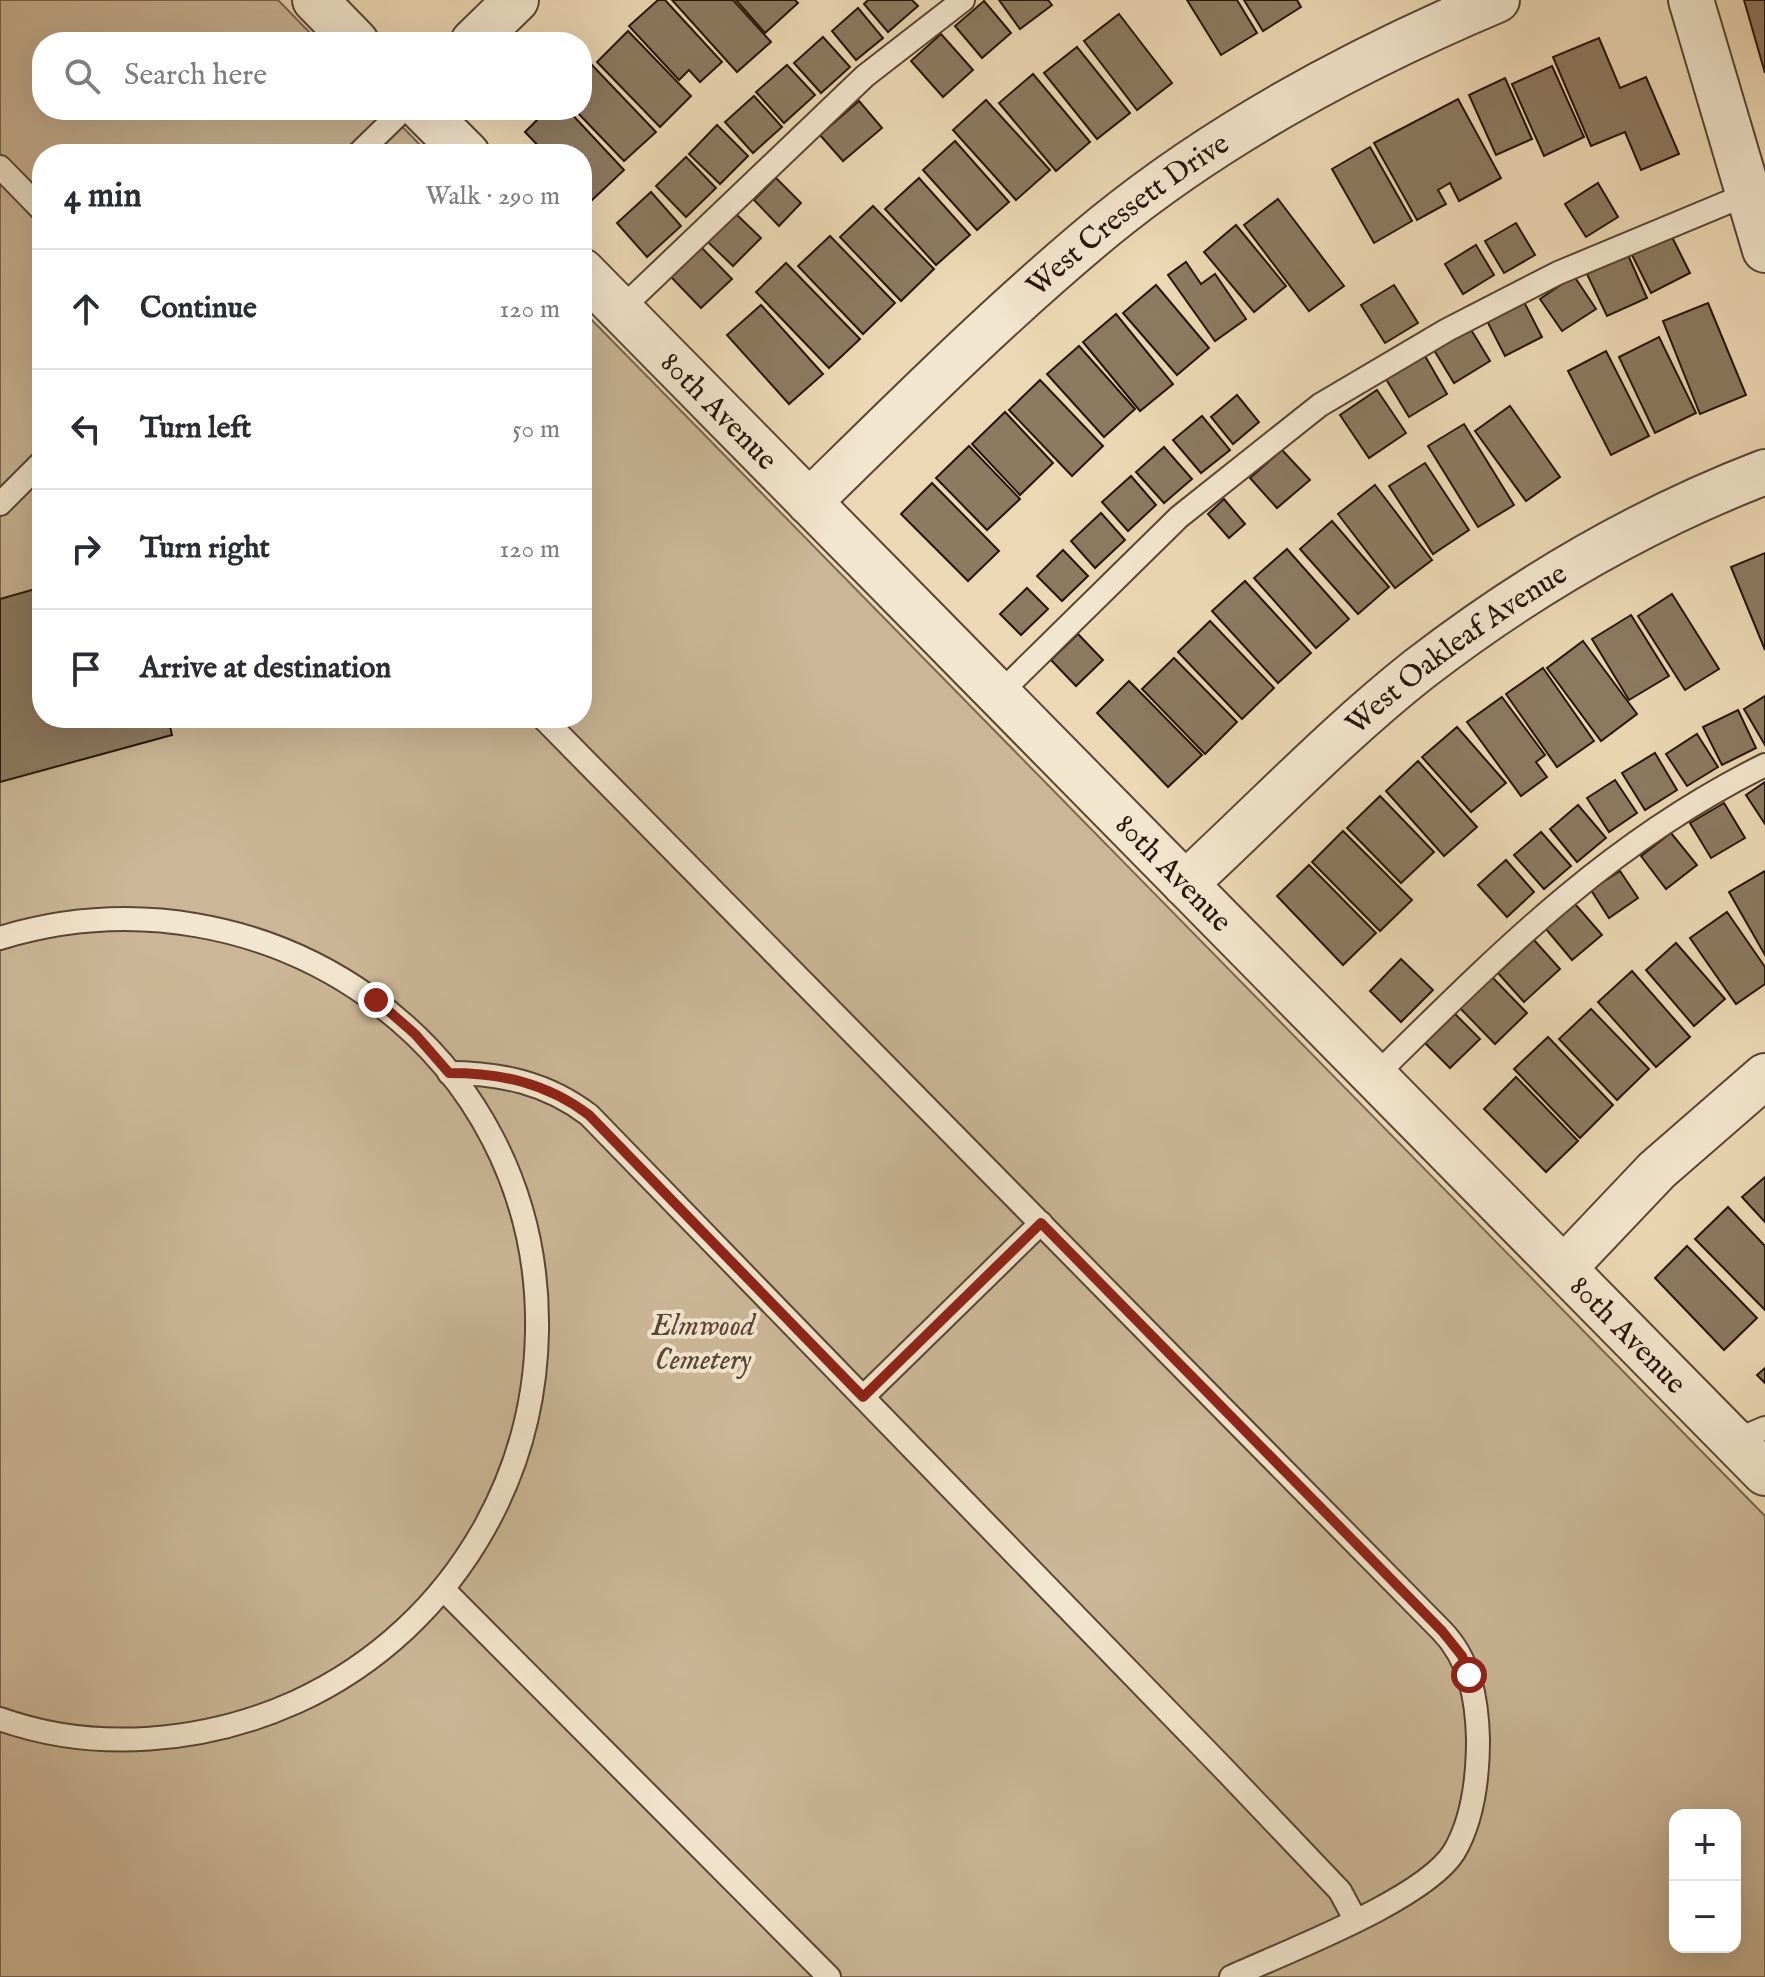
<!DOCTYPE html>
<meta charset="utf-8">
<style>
body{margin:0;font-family:"IM FELL English",serif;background:#f2f2f3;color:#2b2b33}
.controls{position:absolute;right:24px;bottom:24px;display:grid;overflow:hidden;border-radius:16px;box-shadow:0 8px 32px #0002}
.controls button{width:72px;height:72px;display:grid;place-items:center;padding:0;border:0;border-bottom:2px solid #e1e1e2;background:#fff;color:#2b2b33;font:40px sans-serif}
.stop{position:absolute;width:24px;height:24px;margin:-18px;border:6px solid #8f2418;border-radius:50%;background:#fff}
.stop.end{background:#8f2418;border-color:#fff;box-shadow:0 2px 8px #0008}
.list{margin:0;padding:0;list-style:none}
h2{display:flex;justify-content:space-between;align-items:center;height:104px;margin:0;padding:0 32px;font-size:34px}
h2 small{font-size:26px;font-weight:400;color:#7c7c81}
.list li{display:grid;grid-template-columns:52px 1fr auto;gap:24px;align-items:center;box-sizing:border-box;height:120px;padding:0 32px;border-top:2px solid #e1e1e2}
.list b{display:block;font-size:30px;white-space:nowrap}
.list em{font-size:26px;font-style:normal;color:#7c7c81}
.icon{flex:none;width:44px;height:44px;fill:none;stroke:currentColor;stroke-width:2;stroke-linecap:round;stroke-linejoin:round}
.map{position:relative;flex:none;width:1765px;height:1977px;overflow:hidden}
.search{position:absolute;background:#fff;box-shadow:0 8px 32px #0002;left:32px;top:32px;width:560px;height:88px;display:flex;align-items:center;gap:20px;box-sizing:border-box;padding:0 28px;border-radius:32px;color:#7c7c81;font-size:30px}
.panel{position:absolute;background:#fff;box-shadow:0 8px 32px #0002;left:32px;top:144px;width:560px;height:584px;border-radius:32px}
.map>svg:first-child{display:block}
</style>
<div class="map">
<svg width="1765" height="1977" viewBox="0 0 1765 1977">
<rect width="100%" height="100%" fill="#ecd8b4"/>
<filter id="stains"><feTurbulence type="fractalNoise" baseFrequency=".0025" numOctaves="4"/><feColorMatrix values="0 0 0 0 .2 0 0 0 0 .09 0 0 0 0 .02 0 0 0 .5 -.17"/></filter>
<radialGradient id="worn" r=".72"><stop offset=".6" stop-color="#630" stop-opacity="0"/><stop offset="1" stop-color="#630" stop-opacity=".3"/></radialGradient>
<!-- green -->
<path fill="#cbb797" stroke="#796650" stroke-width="2" fill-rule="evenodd" d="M 0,0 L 278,0 L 319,42 L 42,42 L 42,110 L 386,110 L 429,154 L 42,154 L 42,718 L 582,718 L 582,310 L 1765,1516 L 1765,1977 L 0,1977 ZM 1675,1815 L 1735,1815 L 1735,1947 L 1675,1947 Z"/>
<!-- building -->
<g fill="#8d7a61" stroke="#271408" stroke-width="2">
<path d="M 658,0 L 665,0 L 722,62 L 700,82 L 689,70 L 679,80 L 629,26 Z"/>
<path d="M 672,0 L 733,0 L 771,42 L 737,72 Z"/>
<path d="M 736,0 L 795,0 L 798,3 L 765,33 Z"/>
<path d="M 868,0 L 912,0 L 918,6 L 888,32 L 864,4 Z"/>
<path d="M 999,0 L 1048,0 L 1052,5 L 1020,29 Z"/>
<path d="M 1187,0 L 1237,0 L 1257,33 L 1221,55 Z"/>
<path d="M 1244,0 L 1297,0 L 1301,7 L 1263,31 Z"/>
<path d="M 1744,0 L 1765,0 L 1765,73 Z"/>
<path d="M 984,1 L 1011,33 L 982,58 L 955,26 Z"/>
<path d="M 858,8 L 883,38 L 856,60 L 832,31 Z"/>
<path d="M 1119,14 L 1172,83 L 1137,110 L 1084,41 Z"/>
<path d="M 628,31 L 691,96 L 660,127 L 597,62 Z"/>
<path d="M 941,34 L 973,70 L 943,97 L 911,61 Z"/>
<path d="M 823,37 L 850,67 L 821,93 L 794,63 Z"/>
<path d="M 1599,38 L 1620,88 L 1646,77 L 1679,154 L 1641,170 L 1625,132 L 1591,146 L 1553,57 Z"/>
<path d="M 1077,47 L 1130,113 L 1097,139 L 1044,73 Z"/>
<path d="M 591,64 L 656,132 L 624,161 L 575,110 L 582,110 L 582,72 Z"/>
<path d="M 787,65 L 815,95 L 784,123 L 756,92 Z"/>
<path d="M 1552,66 L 1584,137 L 1544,156 L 1512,84 Z"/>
<path d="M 1033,74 L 1090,142 L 1056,171 L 999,103 Z"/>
<path d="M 1505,78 L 1532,139 L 1496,155 L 1469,95 Z"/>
<path d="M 754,96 L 782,127 L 753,153 L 725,122 Z"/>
<path d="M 1458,99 L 1501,178 L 1459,201 L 1450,183 L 1438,190 L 1446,204 L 1417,220 L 1374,143 Z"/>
<path d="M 986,100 L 1050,170 L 1016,200 L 953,130 Z"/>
<path d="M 859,101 L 882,128 L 843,161 L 820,135 Z"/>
<path d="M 547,110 L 568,110 L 624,170 L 591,201 L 582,191 L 582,154 L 546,154 L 525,132 Z"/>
<path d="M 717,125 L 748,156 L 720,184 L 689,154 Z"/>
<path d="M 955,141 L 1009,202 L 977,230 L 923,170 Z"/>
<path d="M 1370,147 L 1412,221 L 1374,243 L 1332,169 Z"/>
<path d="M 686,157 L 716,188 L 686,217 L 656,186 Z"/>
<path d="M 776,178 L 801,203 L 779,226 L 754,200 Z"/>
<path d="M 919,178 L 970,235 L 936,265 L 885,209 Z"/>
<path d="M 1598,183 L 1618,217 L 1586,237 L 1565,204 Z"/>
<path d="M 651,192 L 681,226 L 647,257 L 617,223 Z"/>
<path d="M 1278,199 L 1344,286 L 1309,311 L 1244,225 Z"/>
<path d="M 873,206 L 934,269 L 901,301 L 840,237 Z"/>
<path d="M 736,214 L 761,238 L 733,266 L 708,242 Z"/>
<path d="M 1516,223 L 1535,255 L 1504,273 L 1485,241 Z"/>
<path d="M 1236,225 L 1286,286 L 1254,312 L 1204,252 Z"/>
<path d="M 1671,235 L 1690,273 L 1651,293 L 1632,255 Z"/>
<path d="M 830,236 L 895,303 L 863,334 L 798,266 Z"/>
<path d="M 1476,245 L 1494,275 L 1463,294 L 1445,264 Z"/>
<path d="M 701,247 L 732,279 L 701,308 L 671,277 Z"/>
<path d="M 1628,255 L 1647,298 L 1607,316 L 1587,274 Z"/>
<path d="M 1186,262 L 1201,284 L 1215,274 L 1246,319 L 1215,341 L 1168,275 Z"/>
<path d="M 786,263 L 860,339 L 829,368 L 756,292 Z"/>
<path d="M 1574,276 L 1596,309 L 1562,331 L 1540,299 Z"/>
<path d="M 1156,285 L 1209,348 L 1177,375 L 1123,313 Z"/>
<path d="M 1394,285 L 1418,323 L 1385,343 L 1361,305 Z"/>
<path d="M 1524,302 L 1542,337 L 1505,356 L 1487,321 Z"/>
<path d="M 1708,303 L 1746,395 L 1700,414 L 1663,321 Z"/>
<path d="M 761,305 L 823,374 L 789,404 L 727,335 Z"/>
<path d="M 1116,314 L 1173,384 L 1140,411 L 1083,342 Z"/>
<path d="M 1470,328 L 1490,361 L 1454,383 L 1434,350 Z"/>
<path d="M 1659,337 L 1696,413 L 1655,433 L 1619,357 Z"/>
<path d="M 1079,346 L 1135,409 L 1104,437 L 1047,374 Z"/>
<path d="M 1606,351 L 1649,436 L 1611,455 L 1568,371 Z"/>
<path d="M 1425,356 L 1447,394 L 1409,417 L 1386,379 Z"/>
<path d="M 1040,380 L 1103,446 L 1072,476 L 1009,410 Z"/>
<path d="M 1377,390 L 1406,433 L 1369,458 L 1340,415 Z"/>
<path d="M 1237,395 L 1259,422 L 1233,444 L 1211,417 Z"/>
<path d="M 1510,406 L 1560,477 L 1526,501 L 1475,431 Z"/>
<path d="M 1005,412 L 1053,463 L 1020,495 L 972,444 Z"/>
<path d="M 1202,416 L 1230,450 L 1201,473 L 1173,440 Z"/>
<path d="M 1464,424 L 1514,505 L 1478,527 L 1428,446 Z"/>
<path d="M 969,446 L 1020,499 L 987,530 L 936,478 Z"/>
<path d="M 1164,447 L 1192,479 L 1164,503 L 1136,472 Z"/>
<path d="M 1282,450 L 1310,480 L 1277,508 L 1250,478 Z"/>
<path d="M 1425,463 L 1469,530 L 1433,554 L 1389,486 Z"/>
<path d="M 1131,476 L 1156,505 L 1128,531 L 1102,502 Z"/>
<path d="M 932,483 L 999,551 L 968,581 L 901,514 Z"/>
<path d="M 1375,485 L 1432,560 L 1395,588 L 1338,514 Z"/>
<path d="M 1224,499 L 1245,524 L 1229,538 L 1208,514 Z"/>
<path d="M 1101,513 L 1125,540 L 1095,568 L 1071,541 Z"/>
<path d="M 1332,521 L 1389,587 L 1358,614 L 1300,549 Z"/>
<path d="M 1287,549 L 1349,619 L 1316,648 L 1254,578 Z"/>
<path d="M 1063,550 L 1088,576 L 1062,601 L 1037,576 Z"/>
<path d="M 1765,553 L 1765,650 L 1731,567 Z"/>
<path d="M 1245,581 L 1311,653 L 1278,683 L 1212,611 Z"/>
<path d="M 42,587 L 42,718 L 168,718 L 172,735 L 0,782 L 0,599 Z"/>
<path d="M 1027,588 L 1048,609 L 1021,635 L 1000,614 Z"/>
<path d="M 1672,594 L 1719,669 L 1685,690 L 1638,616 Z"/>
<path d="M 1631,615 L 1669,676 L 1629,700 L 1592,639 Z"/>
<path d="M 1210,621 L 1274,688 L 1242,719 L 1178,652 Z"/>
<path d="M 1078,634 L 1103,660 L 1076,686 L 1051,660 Z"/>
<path d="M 1583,641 L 1637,714 L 1601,741 L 1547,668 Z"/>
<path d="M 1174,658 L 1237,722 L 1205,754 L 1142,689 Z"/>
<path d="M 1543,668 L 1594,741 L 1557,767 L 1506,694 Z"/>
<path d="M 1129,681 L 1202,755 L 1168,787 L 1097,713 Z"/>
<path d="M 1765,696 L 1765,745 L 1744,709 Z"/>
<path d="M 1502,697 L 1545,755 L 1536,762 L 1547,777 L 1521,796 L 1467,722 Z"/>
<path d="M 1738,710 L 1756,748 L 1722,765 L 1703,727 Z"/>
<path d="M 1457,727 L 1506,783 L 1471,812 L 1422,757 Z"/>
<path d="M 1697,734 L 1718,767 L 1687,786 L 1666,754 Z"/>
<path d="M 1655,753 L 1677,790 L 1645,810 L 1622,773 Z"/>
<path d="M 1418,761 L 1477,827 L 1444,856 L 1386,791 Z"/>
<path d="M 1615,780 L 1637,813 L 1609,832 L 1587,798 Z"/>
<path d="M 1765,782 L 1765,824 L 1746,795 Z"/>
<path d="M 1380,796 L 1434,852 L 1401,883 L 1347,828 Z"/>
<path d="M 1724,803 L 1745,838 L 1711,858 L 1690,823 Z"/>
<path d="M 1578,805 L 1606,838 L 1577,862 L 1550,829 Z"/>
<path d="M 1343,831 L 1412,900 L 1380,931 L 1312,862 Z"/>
<path d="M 1541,832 L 1571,866 L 1544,889 L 1514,855 Z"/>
<path d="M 1671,833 L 1697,865 L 1666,889 L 1641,856 Z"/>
<path d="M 1506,860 L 1534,892 L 1507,917 L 1478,885 Z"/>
<path d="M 1309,865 L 1376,933 L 1343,965 L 1277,896 Z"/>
<path d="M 1620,871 L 1638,898 L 1609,918 L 1591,890 Z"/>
<path d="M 1765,871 L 1765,955 L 1729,892 Z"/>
<path d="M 1575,904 L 1602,935 L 1572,960 L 1546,929 Z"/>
<path d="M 1727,912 L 1765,967 L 1765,984 L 1736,1004 L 1690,938 Z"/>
<path d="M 1534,940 L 1560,969 L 1524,1002 L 1498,973 Z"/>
<path d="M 1676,943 L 1725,999 L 1694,1026 L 1646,970 Z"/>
<path d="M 1401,959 L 1433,990 L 1401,1022 L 1370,991 Z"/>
<path d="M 1632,971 L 1690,1037 L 1656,1067 L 1598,1002 Z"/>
<path d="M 1492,977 L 1527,1013 L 1495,1044 L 1459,1007 Z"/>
<path d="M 1591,1009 L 1649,1069 L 1617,1100 L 1559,1039 Z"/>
<path d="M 1455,1014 L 1480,1039 L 1450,1068 L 1425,1043 Z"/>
<path d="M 1548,1037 L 1613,1105 L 1580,1138 L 1514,1069 Z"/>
<path d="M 1516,1077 L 1578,1141 L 1546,1172 L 1484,1109 Z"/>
<path d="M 1765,1177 L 1765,1222 L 1742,1197 Z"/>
<path d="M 1728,1207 L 1765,1246 L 1765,1310 L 1695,1239 Z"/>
<path d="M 1687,1246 L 1757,1318 L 1724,1350 L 1655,1278 Z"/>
<path d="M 1765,1368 L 1765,1383 L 1757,1375 Z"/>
</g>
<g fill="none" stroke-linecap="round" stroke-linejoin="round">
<!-- service casing -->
<g stroke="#584533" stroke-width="26">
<g id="service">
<path d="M 358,154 L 403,110"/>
<path d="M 0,167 L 42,210"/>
<path d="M 620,310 L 865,76 L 963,0"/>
<path d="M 0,504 L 42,462"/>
<path d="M 999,694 L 1179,517 L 1320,405 L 1447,330 L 1558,273 L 1755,191"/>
<path d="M 543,718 L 1442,1631 C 1470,1660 1477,1699 1478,1739 C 1478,1775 1473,1820 1454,1852 C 1424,1900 1285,1952 1231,1977"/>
<path d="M 0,938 C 266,857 542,1047 537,1331 C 536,1400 519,1465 486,1525 C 443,1603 377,1665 296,1702 C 205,1743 95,1753 0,1719"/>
<path d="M 449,1073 C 501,1073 547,1083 589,1115 L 1223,1768 L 1340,1891 L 1355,1919"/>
<path d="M 1375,1076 C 1498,955 1607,843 1765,765"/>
<path d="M 863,1397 L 1041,1223"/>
<path d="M 1734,1441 L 1765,1428"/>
<path d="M 443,1589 L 829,1977"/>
</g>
</g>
<!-- minor casing -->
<g stroke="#584533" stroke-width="48">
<g id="minor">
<path d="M 315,0 L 356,42"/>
<path d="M 1691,0 L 1765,250"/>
<path d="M 473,42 L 516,0"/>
<path d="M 423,110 L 467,154"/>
<path id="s1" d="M 582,271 L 1765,1473"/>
<path id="s2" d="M 809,502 C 905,408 1002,311 1105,226 C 1219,133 1362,57 1497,0"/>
<path id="s3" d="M 1185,884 C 1263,812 1336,735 1418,670 C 1524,588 1640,520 1765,472"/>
<path d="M 1564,1268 L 1657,1170 L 1765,1076"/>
</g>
</g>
<!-- service -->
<use href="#service" stroke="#f3e6ce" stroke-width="22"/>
<!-- minor -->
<use href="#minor" stroke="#f3e6ce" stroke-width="44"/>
</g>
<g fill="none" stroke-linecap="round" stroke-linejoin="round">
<!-- route -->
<path stroke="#8f2418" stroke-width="10" d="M 376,1000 L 415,1034 L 449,1073 C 501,1073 547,1083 589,1115 L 863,1397 L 1041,1223 L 1442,1631 L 1462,1656 L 1469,1675"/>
</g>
<g text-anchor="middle" stroke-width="8" stroke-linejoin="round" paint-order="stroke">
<!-- street labels -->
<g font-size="30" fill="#271408" stroke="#f3e6ce">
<text dy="10" stroke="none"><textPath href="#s2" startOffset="430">West Cressett Drive</textPath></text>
<text dy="10" stroke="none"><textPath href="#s1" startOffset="196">80th Avenue</textPath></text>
<text dy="10" stroke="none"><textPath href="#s3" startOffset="360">West Oakleaf Avenue</textPath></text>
<text dy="10" stroke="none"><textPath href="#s1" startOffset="844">80th Avenue</textPath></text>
<text dy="10" stroke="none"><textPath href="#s1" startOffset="1492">80th Avenue</textPath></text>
</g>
<!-- park labels -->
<g font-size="30" font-style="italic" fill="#584533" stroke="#f3e6ce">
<text x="703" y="1335">Elmwood<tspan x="703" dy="34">Cemetery</tspan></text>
</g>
</g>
<rect width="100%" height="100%" filter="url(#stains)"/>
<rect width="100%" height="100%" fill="url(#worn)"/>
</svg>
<div class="controls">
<button>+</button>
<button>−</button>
</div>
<div class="stop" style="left:1469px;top:1675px"></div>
<div class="stop end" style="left:376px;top:1000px"></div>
<div class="search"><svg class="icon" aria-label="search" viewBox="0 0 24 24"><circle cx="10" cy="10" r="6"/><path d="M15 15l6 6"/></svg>Search here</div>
<section class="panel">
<h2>4 min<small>Walk · 290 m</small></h2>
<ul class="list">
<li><svg class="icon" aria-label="ahead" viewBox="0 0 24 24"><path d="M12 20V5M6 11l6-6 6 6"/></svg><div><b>Continue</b></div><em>120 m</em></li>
<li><svg class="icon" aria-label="left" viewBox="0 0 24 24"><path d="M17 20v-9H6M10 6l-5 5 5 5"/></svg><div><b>Turn left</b></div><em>50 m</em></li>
<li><svg class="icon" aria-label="right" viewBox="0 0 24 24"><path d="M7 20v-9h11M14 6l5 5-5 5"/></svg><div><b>Turn right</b></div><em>120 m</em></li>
<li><svg class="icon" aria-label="arrive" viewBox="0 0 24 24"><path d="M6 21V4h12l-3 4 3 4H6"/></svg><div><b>Arrive at destination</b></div></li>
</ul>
</section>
</div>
